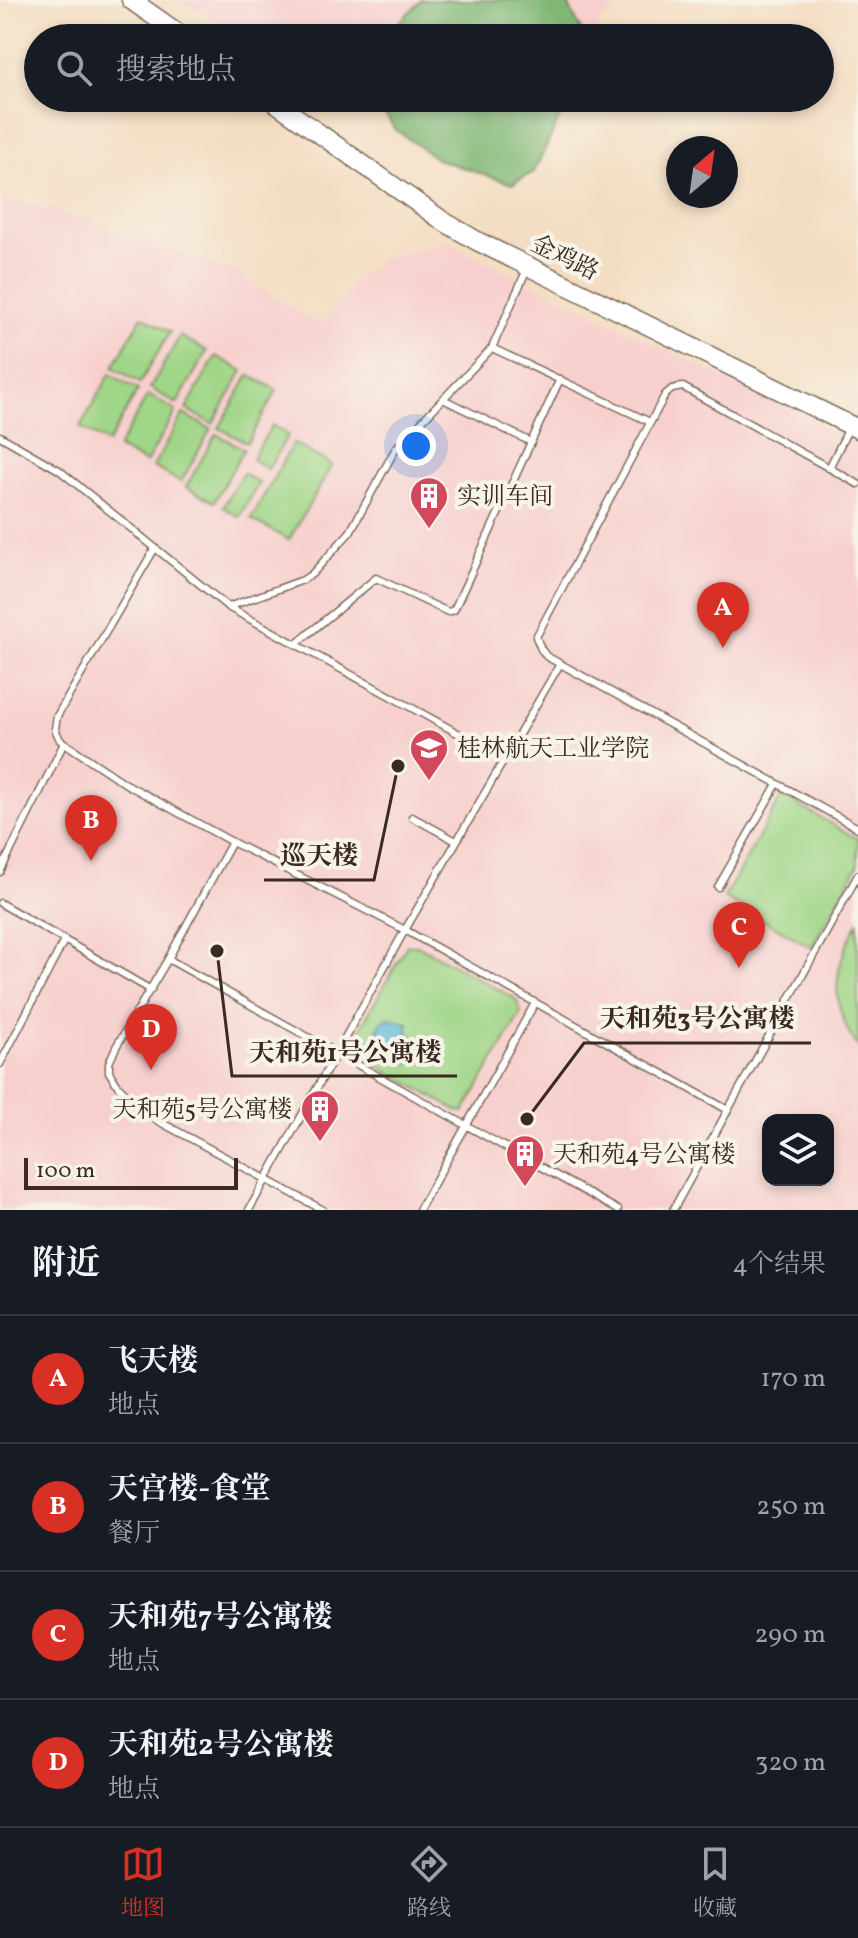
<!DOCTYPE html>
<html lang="zh">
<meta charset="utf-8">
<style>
body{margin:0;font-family:Vollkorn,"Noto Serif SC",serif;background:#242831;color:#f1f3f6}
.controls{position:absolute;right:24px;bottom:24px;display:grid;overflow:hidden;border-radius:16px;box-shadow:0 4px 12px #0003}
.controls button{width:72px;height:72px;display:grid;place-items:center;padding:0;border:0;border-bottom:2px solid #363941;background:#171b24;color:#f1f3f6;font:40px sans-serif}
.compass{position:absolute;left:666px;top:136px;width:72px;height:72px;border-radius:50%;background:#171b24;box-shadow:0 4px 12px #0003;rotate:29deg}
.scale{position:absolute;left:24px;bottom:20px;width:214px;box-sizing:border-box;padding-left:8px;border:4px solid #3b2a1e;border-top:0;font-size:22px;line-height:28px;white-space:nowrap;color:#3b2a1e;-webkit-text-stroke:6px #f7f3e8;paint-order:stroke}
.you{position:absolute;left:416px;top:446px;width:28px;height:28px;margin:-20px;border:6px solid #fff;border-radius:50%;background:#1a73e8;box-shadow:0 0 0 12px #1a73e833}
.badge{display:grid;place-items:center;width:52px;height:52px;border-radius:50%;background:#d93025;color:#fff;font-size:26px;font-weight:700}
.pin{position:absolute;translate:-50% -66px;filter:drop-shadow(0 2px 4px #0008)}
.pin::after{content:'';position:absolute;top:42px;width:28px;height:24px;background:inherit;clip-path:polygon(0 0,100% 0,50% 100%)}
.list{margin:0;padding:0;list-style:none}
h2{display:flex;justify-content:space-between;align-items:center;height:104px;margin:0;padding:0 32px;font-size:34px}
h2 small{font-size:26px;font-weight:400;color:#9ea1a6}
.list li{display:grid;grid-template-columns:52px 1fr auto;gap:24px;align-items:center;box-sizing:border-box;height:128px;padding:0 32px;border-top:2px solid #363941}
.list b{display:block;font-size:30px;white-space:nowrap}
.list p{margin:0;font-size:26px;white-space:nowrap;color:#9ea1a6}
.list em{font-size:26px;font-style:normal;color:#9ea1a6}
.icon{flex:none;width:44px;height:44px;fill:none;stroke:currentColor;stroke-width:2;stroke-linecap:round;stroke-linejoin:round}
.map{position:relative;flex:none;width:858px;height:1210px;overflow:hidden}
.search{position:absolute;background:#171b24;box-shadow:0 4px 12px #0003;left:24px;right:24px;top:24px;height:88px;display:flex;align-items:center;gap:20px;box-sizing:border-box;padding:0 28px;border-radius:44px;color:#9ea1a6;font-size:30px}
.sheet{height:616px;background:#171b24}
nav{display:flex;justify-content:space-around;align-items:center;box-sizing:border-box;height:112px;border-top:2px solid #363941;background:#171b24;font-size:22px;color:#9ea1a6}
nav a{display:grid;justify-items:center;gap:4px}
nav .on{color:#d93025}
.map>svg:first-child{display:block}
</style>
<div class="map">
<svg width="858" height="1210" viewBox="0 0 858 1210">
<rect width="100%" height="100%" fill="#f7f3e8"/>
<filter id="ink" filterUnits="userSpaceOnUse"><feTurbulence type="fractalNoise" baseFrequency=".0125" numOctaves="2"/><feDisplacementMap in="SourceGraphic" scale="16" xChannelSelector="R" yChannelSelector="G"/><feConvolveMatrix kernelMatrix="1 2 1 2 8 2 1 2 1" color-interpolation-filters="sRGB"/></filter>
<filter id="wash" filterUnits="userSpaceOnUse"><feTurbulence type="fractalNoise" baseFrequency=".006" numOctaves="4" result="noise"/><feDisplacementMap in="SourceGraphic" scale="32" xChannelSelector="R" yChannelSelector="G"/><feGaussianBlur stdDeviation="1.8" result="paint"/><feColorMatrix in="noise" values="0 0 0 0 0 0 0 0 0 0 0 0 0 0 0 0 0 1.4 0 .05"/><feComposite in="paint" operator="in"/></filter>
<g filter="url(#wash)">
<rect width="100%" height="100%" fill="#f4dec3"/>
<!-- built -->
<g fill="#f7d0ce" fill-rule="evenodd">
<path d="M 179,0 L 627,0 L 597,23 L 605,38 L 249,38 Z"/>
<path d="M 0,199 L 48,208 L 235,272 L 321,326 L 354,283 L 384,256 L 447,242 L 858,443 L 858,1210 L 0,1210 ZM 768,1120 L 828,1120 L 828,1180 L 768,1180 Z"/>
</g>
<!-- green -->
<g fill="#a0d688" stroke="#6e8053" stroke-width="2">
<path d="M 142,316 L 170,332 L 140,383 L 113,367 Z"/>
<path d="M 180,336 L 207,351 L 177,404 L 150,388 Z"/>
<path d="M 216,356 L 243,371 L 213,424 L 186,409 Z"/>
<path d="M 110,374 L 138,390 L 108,443 L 80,427 Z"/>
<path d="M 249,375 L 277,390 L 247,443 L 219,428 Z"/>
<path d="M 148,395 L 176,411 L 146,463 L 118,448 Z"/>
<path d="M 183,414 L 211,429 L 181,482 L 153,467 Z"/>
<path d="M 272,425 L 288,435 L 268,469 L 252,459 Z"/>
<path d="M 216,434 L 244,449 L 214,502 L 186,487 Z"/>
<path d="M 293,443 L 332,465 L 289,540 L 251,519 Z"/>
<path d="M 243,473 L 259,483 L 239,517 L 223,507 Z"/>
<path d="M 782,796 L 858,839 L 858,865 L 811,947 L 724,898 Z"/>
<path d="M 858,922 L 858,1047 C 828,1004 833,967 858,922 Z"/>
<path d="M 407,945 L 417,945 L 516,999 L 521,1013 L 464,1112 L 458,1111 L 352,1052 L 352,1043 Z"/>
</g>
<!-- forest -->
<g fill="#80b774" stroke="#5e7049" stroke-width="2">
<path d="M 421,0 L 566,0 L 585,38 L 384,38 Z"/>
<path d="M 373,98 L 569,98 L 534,172 L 512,184 L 437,159 L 396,130 Z"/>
</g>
<!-- water -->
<path fill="#55b6d4" stroke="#487079" stroke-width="2" d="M 389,1018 L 399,1020 L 409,1024 L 408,1031 L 410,1035 L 422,1041 L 425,1053 L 419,1062 L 409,1063 L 389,1050 L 384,1044 L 377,1030 L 381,1022 Z"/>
</g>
<g filter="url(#ink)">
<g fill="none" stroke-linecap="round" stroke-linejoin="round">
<!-- lane casing -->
<g stroke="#7c6958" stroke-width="9">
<g id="lane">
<path d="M 492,348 L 650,422"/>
<path d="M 443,399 L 531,442"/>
<path d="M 0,436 L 59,470 L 228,607 L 505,759"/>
<path d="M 829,468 L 849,428"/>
<path d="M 858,484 L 683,387 L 672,389 L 665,395 L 536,637 L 541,649 L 546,656 L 858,828"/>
<path d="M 155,548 L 57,716 L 55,729 L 60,740 L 126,784 L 232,842 L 405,930 L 728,1110 L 858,875"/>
<path d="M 228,607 L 303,580 L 312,574 L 350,532 L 396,448 L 492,348 L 527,269"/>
<path d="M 296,644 L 376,578 L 448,612 L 454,610 L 560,379"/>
<path d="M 412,817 L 456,841"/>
<path d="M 232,842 L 168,959 L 116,1047 L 109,1063 L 109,1072 L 118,1086 L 149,1116 L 323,1210"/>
<path d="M 0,872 L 64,743"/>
<path d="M 718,887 L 777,784"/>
<path d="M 0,903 L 151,990"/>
<path d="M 168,959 L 618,1210"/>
<path d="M 0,1064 L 64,941"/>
<path d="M 249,1210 L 405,930 L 560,664"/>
<path d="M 419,1210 L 535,1003"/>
<path d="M 673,1210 L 728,1110"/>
</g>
</g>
<!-- secondary casing -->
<g stroke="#7c6958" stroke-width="21">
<g id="secondary">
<path d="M 131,0 L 185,38"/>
<path d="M 269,98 L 443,221 L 477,241 L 858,429"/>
</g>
</g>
<!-- lane -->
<use href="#lane" stroke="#fff" stroke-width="6"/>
<!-- secondary -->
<use href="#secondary" stroke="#fff" stroke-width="18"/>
</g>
</g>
<!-- icons -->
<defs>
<g id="building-pin" transform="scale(2)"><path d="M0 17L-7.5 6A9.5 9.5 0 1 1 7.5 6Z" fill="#d1495b" stroke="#f7f3e8"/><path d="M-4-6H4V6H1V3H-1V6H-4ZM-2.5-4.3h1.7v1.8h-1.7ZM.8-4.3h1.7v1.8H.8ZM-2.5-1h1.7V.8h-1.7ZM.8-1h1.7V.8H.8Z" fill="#fff"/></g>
<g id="university-pin" transform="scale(2)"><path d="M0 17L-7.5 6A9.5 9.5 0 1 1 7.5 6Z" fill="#d1495b" stroke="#f7f3e8"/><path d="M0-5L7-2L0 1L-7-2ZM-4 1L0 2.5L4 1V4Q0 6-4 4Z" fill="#fff"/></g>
</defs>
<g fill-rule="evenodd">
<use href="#building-pin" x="429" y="496"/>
<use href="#university-pin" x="429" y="748"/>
<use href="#building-pin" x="320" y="1109"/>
<use href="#building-pin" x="525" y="1154"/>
</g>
<g text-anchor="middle" stroke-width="8" stroke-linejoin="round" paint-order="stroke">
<!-- street labels -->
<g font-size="24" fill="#3b2a1e" stroke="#f7f3e8">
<text transform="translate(565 257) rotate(26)" y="8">金鸡路</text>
</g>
<!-- poi labels -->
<g font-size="24" fill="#3b2a1e" stroke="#f7f3e8" text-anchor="start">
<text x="457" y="504">实训车间</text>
<text x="457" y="756">桂林航天工业学院</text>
<text x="292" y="1117" text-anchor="end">天和苑5号公寓楼</text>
<text x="553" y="1162">天和苑4号公寓楼</text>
</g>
</g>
<!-- callouts -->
<path fill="none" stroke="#3b2a1e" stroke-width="3" d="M398 766L374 880H264M527 1119L584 1043H811M217 951L232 1076H457"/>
<g fill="#3b2a1e" stroke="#f7f3e8" stroke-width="3">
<circle cx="398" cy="766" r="8"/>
<circle cx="527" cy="1119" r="8"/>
<circle cx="217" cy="951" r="8"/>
</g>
<g font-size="26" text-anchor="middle" font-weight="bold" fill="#3b2a1e" stroke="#f7f3e8" stroke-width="8" stroke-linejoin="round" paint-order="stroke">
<text x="319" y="864">巡天楼</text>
<text x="697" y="1027">天和苑3号公寓楼</text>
<text x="345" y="1061">天和苑1号公寓楼</text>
</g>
</svg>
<div class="controls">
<button><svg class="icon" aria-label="layers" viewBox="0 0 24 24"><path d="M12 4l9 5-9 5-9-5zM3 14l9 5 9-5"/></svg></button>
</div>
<svg class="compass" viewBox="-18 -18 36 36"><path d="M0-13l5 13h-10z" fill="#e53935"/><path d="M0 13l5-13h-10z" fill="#9ea1a6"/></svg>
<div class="scale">100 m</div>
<div class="you"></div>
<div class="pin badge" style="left:723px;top:648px">A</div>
<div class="pin badge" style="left:91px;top:861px">B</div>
<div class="pin badge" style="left:739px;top:968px">C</div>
<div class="pin badge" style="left:151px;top:1070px">D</div>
<div class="search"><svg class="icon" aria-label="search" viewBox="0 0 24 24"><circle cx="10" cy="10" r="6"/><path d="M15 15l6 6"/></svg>搜索地点</div>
</div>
<section class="sheet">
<h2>附近<small>4个结果</small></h2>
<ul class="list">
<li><span class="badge">A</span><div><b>飞天楼</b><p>地点</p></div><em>170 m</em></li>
<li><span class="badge">B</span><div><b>天宫楼-食堂</b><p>餐厅</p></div><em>250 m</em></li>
<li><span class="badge">C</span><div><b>天和苑7号公寓楼</b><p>地点</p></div><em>290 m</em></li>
<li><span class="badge">D</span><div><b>天和苑2号公寓楼</b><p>地点</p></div><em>320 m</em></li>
</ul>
</section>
<nav>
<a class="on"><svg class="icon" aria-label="map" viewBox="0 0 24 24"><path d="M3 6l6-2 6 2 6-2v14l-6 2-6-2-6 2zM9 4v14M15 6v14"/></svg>地图</a>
<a><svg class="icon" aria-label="directions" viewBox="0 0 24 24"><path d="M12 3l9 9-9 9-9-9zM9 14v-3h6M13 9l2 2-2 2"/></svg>路线</a>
<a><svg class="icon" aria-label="saved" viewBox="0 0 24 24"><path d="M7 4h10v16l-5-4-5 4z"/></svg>收藏</a>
</nav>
